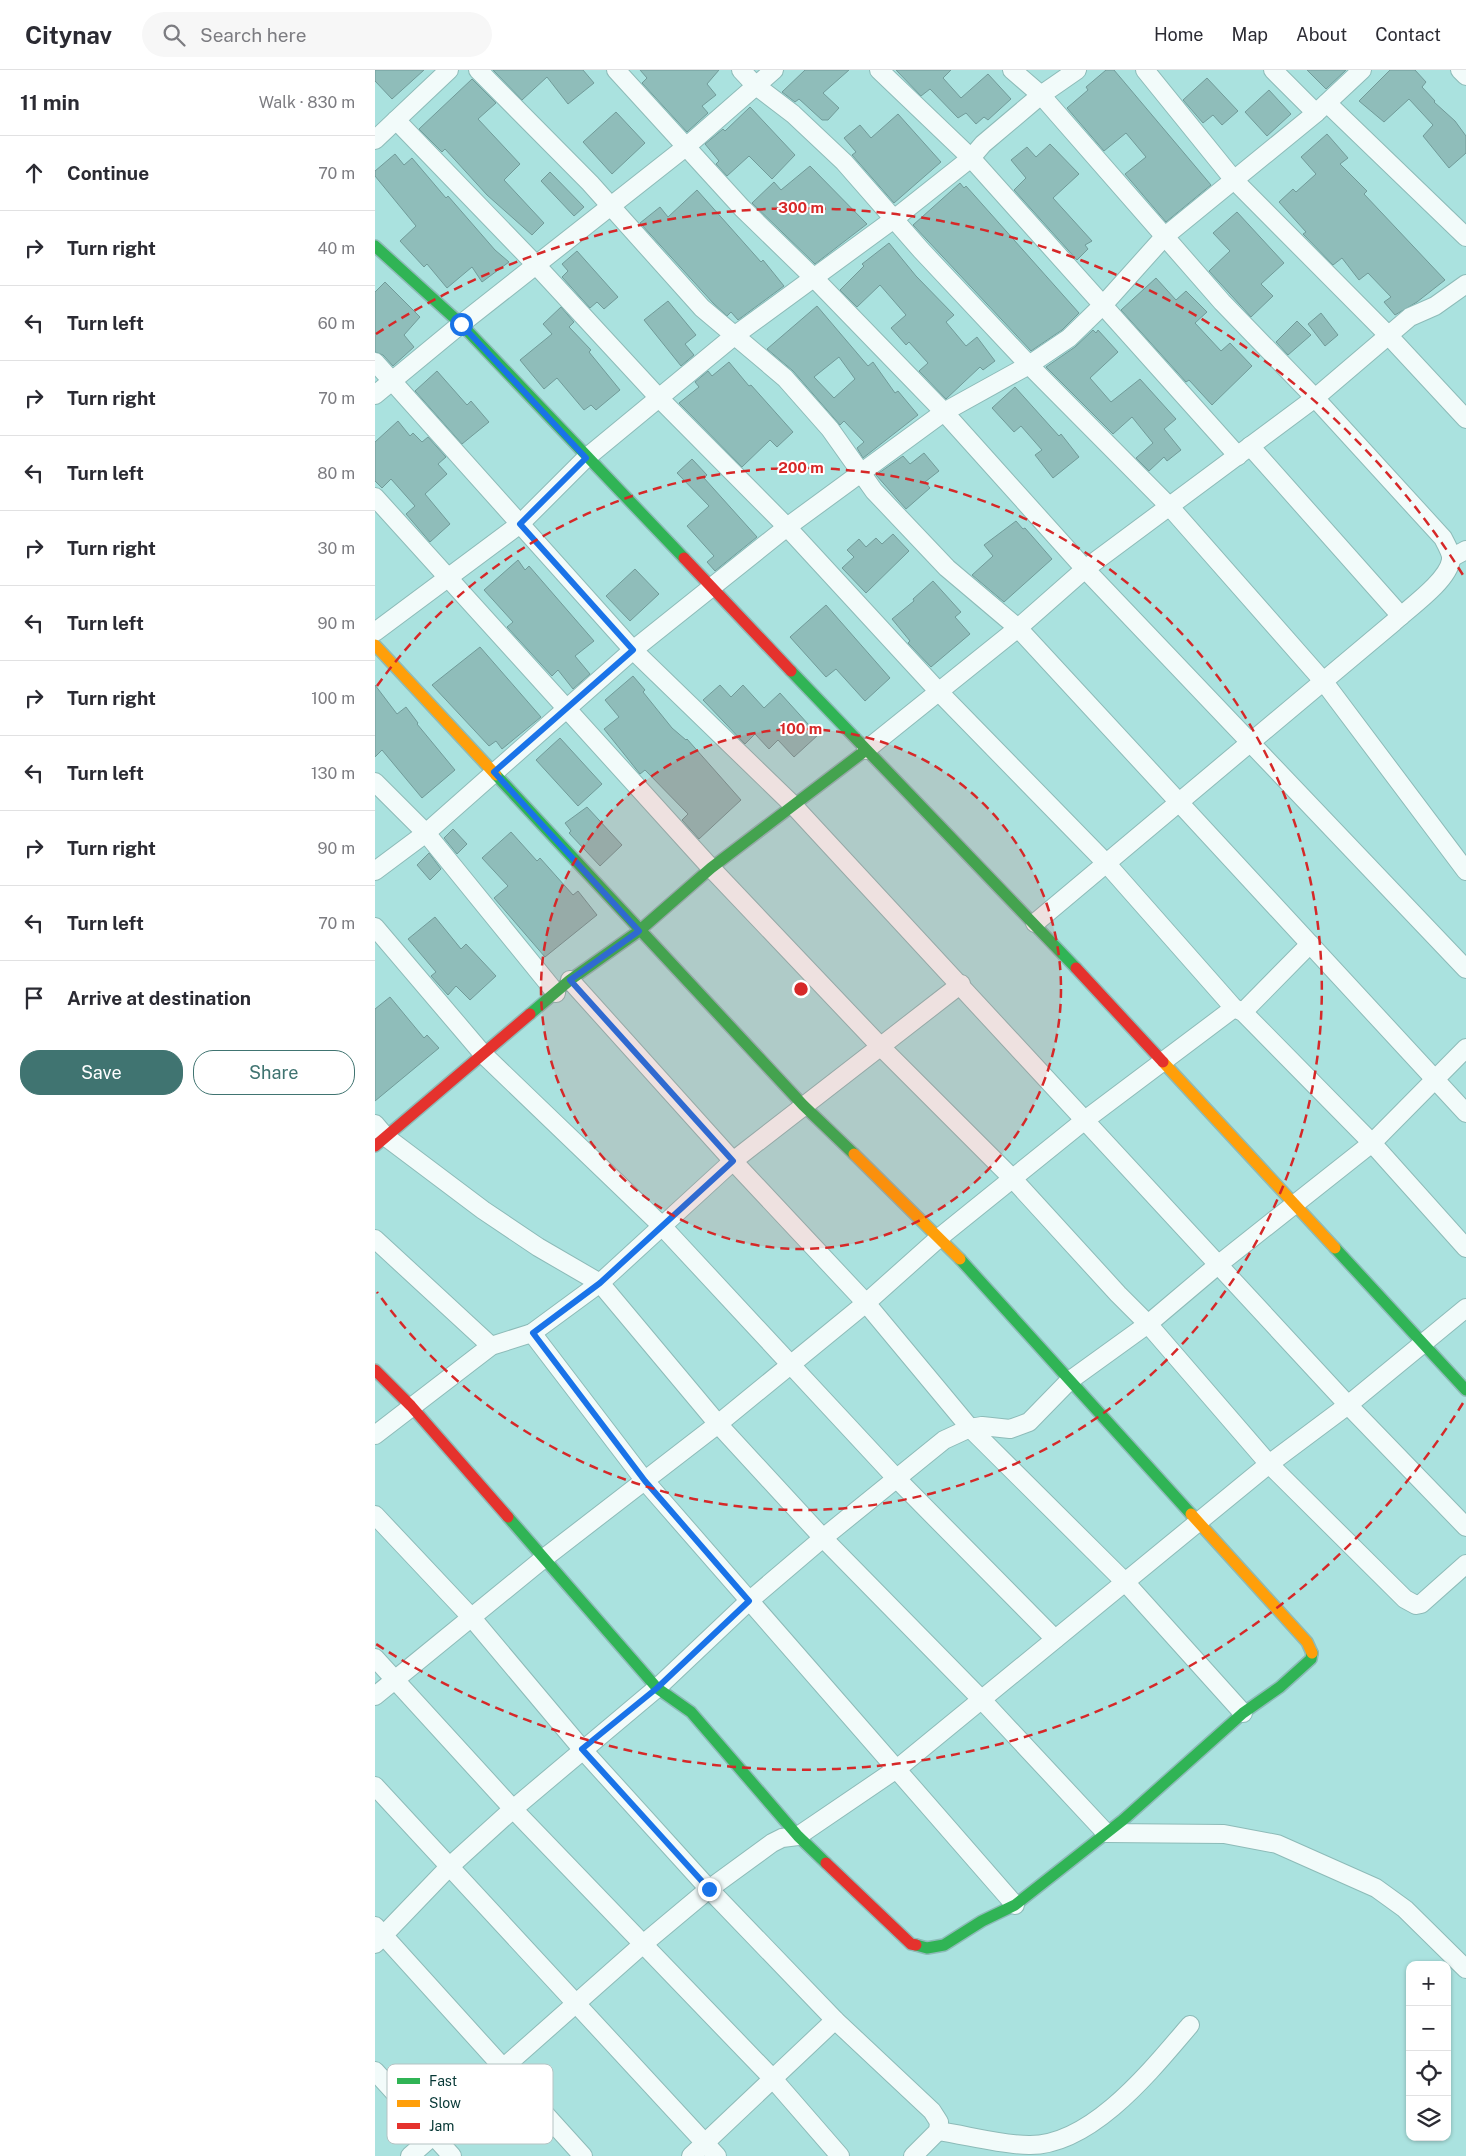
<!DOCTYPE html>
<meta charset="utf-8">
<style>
body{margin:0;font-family:"Public Sans",sans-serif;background:#f7f7f7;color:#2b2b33}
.controls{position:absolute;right:15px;bottom:15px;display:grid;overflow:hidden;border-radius:10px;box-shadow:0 1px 4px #0004}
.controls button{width:45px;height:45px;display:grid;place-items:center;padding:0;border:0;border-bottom:1px solid #e1e1e2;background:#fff;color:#2b2b33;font:25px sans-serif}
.stop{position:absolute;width:15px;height:15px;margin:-11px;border:4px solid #1a73e8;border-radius:50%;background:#fff}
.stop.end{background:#1a73e8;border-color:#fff;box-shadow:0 1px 5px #0008}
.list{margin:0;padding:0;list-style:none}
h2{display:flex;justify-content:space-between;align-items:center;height:65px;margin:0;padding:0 20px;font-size:21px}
h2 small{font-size:16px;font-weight:400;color:#7c7c81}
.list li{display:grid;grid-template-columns:32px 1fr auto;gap:15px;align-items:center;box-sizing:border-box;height:75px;padding:0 20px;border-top:1px solid #e1e1e2}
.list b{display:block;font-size:19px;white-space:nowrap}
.list em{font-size:16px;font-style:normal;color:#7c7c81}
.actions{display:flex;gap:10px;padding:15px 20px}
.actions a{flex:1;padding:11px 0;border:1px solid #407471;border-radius:20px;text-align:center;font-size:18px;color:#407471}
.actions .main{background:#407471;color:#fff}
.icon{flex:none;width:28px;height:28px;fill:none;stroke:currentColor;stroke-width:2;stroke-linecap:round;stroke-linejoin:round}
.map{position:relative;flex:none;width:1091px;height:2086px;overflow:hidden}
header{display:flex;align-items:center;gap:30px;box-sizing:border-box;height:70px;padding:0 25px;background:#fff;border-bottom:1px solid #e1e1e2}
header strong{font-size:24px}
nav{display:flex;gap:28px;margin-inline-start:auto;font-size:18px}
.search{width:350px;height:45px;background:#f7f7f7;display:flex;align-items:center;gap:12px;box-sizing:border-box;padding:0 18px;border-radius:28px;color:#7c7c81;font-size:19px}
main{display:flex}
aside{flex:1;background:#fff}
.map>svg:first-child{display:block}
</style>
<header>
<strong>Citynav</strong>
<div class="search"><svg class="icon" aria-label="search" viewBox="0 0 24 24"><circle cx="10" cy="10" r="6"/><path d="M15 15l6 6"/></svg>Search here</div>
<nav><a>Home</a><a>Map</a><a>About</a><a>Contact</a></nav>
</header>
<main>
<aside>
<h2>11 min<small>Walk · 830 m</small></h2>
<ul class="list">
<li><svg class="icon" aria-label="ahead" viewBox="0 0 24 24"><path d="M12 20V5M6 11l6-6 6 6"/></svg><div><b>Continue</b></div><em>70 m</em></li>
<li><svg class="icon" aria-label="right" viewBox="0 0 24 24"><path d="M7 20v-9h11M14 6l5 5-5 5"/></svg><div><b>Turn right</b></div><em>40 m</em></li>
<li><svg class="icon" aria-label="left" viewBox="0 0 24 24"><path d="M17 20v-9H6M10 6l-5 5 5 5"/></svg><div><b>Turn left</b></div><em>60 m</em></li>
<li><svg class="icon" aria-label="right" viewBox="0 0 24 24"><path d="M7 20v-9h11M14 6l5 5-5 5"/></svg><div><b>Turn right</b></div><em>70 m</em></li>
<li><svg class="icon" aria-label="left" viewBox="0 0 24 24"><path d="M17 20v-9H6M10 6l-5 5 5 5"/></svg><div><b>Turn left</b></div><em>80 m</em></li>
<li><svg class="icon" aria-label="right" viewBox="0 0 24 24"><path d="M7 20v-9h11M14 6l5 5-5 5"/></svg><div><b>Turn right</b></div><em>30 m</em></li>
<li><svg class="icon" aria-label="left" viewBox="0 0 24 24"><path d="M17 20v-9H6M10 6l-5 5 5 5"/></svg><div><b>Turn left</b></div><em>90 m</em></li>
<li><svg class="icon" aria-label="right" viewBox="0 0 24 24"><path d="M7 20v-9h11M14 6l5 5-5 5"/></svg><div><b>Turn right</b></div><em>100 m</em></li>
<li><svg class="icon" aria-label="left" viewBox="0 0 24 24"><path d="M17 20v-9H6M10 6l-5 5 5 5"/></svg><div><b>Turn left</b></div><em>130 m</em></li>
<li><svg class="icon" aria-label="right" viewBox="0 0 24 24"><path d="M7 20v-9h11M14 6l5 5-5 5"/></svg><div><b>Turn right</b></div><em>90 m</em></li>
<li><svg class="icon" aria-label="left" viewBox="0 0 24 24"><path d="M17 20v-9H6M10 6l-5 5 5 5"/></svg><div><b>Turn left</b></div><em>70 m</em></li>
<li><svg class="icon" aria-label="arrive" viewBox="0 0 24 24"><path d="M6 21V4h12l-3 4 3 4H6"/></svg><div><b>Arrive at destination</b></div></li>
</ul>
<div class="actions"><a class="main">Save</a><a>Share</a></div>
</aside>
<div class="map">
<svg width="1091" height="2086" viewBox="0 0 1091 2086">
<rect width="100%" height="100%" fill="#aae2df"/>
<!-- building -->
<g fill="#8fbdba" stroke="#719b99" fill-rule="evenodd">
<path d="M 0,0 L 49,0 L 17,29 L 0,11 Z"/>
<path d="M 118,0 L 208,0 L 219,13 L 193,34 L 172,7 L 147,30 Z"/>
<path d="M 265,0 L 344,0 L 332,14 L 341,25 L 327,36 L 333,43 L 312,62 L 267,13 L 272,8 Z"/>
<path d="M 430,0 L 474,0 L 448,23 L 464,38 L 453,50 L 447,50 L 424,29 L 420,32 L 407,22 Z"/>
<path d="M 521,0 L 576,0 L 568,8 L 586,28 L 613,4 L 636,29 L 613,50 L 609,47 L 601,54 L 591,43 L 583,48 L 555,19 L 546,26 Z"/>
<path d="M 731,0 L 739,0 L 836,115 L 791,152 L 750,104 L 771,87 L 751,63 L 729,81 L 692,38 L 713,20 L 711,17 Z"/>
<path d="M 932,0 L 971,0 L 951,19 Z"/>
<path d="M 1015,0 L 1040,0 L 1051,12 L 1047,17 L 1060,31 L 1059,32 L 1080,51 L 1091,66 L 1091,83 L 1074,98 L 1048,66 L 1058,55 L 1034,29 L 1009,52 L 984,31 Z"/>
<path d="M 832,8 L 863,41 L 847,55 L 838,45 L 828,53 L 808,30 Z"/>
<path d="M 97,9 L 121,33 L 103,49 L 145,94 L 129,110 L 169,153 L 157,165 L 112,125 L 70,79 L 67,82 L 44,59 Z"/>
<path d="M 894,20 L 916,44 L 892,66 L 870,42 Z"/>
<path d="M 375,37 L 420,85 L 397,109 L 374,86 L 352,106 L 341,94 L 344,91 L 330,74 L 348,59 L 350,61 Z"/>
<path d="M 241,42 L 270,73 L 237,104 L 208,72 Z"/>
<path d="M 523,44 L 566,92 L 519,133 L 477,85 L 481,82 L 469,68 L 485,55 L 496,68 Z"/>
<path d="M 952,64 L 973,88 L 965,94 L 992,121 L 989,124 L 1070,210 L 1042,232 L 1020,245 L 1009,232 L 1016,227 L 993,203 L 984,210 L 967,188 L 958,195 L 928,164 L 931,162 L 904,132 L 918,119 L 921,122 L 941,104 L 926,87 Z"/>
<path d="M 675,74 L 704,104 L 678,128 L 717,171 L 710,175 L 713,179 L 702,190 L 639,120 L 651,108 L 636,90 L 652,77 L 661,87 Z"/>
<path d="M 20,84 L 29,95 L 37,88 L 71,128 L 73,126 L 120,180 L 134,192 L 107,212 L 97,197 L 72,218 L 52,194 L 49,197 L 25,171 L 41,156 L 0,106 L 0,101 Z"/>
<path d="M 435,96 L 492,154 L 440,194 L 377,133 L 399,112 L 406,120 Z"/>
<path d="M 175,102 L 209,137 L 199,146 L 166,111 Z"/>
<path d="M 585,113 L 589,118 L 591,116 L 704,243 L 687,260 L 656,281 L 538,155 Z"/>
<path d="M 322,120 L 386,192 L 388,190 L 409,216 L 363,250 L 356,242 L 352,246 L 338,233 L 265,153 L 285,137 L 293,147 Z"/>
<path d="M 862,142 L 909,193 L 886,214 L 898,226 L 876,247 L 834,201 L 855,181 L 838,163 Z"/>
<path d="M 514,173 L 541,206 L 579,245 L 571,252 L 591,276 L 602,267 L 620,291 L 608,300 L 605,297 L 571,329 L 544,301 L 553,293 L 534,272 L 531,275 L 516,258 L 531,245 L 505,215 L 482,237 L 465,220 L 489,196 L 487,194 Z"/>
<path d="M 202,181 L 243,227 L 229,239 L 222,232 L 215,238 L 187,207 L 193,201 L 187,194 Z"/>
<path d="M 781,208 L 801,230 L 811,221 L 832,242 L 820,253 L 846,281 L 855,273 L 877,296 L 837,335 L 814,310 L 811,312 L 746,240 Z"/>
<path d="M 10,212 L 45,247 L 29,265 L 39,277 L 18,296 L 8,285 L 0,282 L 0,222 Z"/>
<path d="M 293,231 L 321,265 L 310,274 L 319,285 L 306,296 L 269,250 Z"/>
<path d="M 442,236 L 493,296 L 498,292 L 520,323 L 523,321 L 543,345 L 488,388 L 482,378 L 489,372 L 469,351 L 465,355 L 418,301 L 392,279 ZM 464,287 L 480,309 L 459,328 L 439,307 Z"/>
<path d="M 186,237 L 199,252 L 194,257 L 216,280 L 214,282 L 245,320 L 221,340 L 216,335 L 209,340 L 182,308 L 169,319 L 145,290 L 177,264 L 168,254 Z"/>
<path d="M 946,243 L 963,265 L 950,276 L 933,254 Z"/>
<path d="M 922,251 L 936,265 L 913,285 L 901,272 Z"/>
<path d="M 718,260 L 721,263 L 723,260 L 743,282 L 715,308 L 736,332 L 765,309 L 801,349 L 789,359 L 806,380 L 792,391 L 789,387 L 774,401 L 761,388 L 778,373 L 757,347 L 738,364 L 671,297 L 700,277 Z"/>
<path d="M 354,292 L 374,316 L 376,315 L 418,362 L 402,377 L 395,370 L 367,397 L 304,333 L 324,317 L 320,312 L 333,301 L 337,306 Z"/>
<path d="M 62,301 L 92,335 L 96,331 L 114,352 L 87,374 L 40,321 Z"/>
<path d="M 640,317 L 684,366 L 686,364 L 704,387 L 678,408 L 660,385 L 667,380 L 646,356 L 639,362 L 617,338 Z"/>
<path d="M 23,351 L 35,366 L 38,363 L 47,372 L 53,367 L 71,387 L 63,394 L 72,404 L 50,424 L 75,454 L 55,472 L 31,444 L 40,436 L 16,409 L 7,418 L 0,411 L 0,372 Z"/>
<path d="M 549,383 L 564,401 L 550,412 L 555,418 L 531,439 L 501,405 L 528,386 L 535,394 Z"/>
<path d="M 317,389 L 332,405 L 329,408 L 382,467 L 340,501 L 332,492 L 339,486 L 312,456 L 334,436 L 302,403 Z"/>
<path d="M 641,451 L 648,459 L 650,458 L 677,489 L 629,532 L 597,505 L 618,486 L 609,475 Z"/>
<path d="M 518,464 L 534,481 L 491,523 L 467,498 L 479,487 L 472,480 L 484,469 L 491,477 L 501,468 L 507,474 Z"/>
<path d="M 143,490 L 150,500 L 154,496 L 219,571 L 200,586 L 215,604 L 198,619 L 183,600 L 177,606 L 132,557 L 138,552 L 109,520 Z"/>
<path d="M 260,499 L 284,524 L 255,551 L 231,526 Z"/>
<path d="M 558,511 L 586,542 L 580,547 L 595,564 L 556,597 L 533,573 L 535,571 L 517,549 L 539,531 L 538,529 Z"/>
<path d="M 451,535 L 515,608 L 490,631 L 461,599 L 451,607 L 415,567 Z"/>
<path d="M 105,577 L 166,647 L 127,679 L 121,671 L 114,676 L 57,615 Z"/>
<path d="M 258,606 L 270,620 L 268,622 L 297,658 L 311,670 L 312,669 L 366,730 L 324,769 L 307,750 L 313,744 L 270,700 L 265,704 L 229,659 L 244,647 L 230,630 Z"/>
<path d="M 0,615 L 22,644 L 31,637 L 43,653 L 42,654 L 80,700 L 47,728 L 7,680 L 0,687 Z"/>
<path d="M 345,615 L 356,627 L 368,615 L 389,638 L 405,623 L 443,665 L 419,687 L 403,670 L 394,679 L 380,664 L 370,674 L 328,630 Z"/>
<path d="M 185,668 L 227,714 L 203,736 L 161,690 Z"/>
<path d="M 212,737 L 247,775 L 225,796 L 194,763 L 196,761 L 190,753 Z"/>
<path d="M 78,759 L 92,774 L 82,784 L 69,768 Z"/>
<path d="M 136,762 L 162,791 L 165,788 L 198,825 L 203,821 L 222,845 L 170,887 L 119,828 L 133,816 L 107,788 Z"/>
<path d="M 54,783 L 66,799 L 55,810 L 42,795 Z"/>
<path d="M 60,847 L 86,879 L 91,874 L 121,906 L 95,930 L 81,916 L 73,925 L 56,906 L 61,902 L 33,869 Z"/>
<path d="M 15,927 L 49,968 L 52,965 L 64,978 L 0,1031 L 0,939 Z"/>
</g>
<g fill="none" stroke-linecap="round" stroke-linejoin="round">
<!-- street casing -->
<g stroke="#8dbbb8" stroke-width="20">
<g id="street">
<path d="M 103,0 L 215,113 L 327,238 L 410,308 L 455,359 L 499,421 L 572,498 L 643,558 L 1091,1043"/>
<path d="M 241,0 L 367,138 L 440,209 L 569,342 L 710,499 L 1091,899"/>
<path d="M 366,0 L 380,15 L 418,44 L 469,92 L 546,180 L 654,295 L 795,437 L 949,612 L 1091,801"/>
<path d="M 504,0 L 596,88 L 863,386"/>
<path d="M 637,0 L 666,25 L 847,232 L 940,328 L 1068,468 C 1071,474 1077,484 1076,490 C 1073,511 1034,538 1019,552 L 660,853"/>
<path d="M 770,0 L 859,110 L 1013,265 L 1091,349"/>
<path d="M 898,0 L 941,43"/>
<path d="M 1085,0 L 1091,6"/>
<path d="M 952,33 L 1091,167"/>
<path d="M 21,50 L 162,196 L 284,328 L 412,457 L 565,623 L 732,794 L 859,938 L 868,942 L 997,1073 L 1091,1178"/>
<path d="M 0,70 L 74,0"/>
<path d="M 0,292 L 258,580 L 418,735 L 973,1335 L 1091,1457"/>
<path d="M 0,325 L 86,254 L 312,76 L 399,0"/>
<path d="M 875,376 L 1026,546"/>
<path d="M 0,427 L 336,798 L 505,976 L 638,1109 L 743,1224 L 773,1254 L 894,1394 L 1030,1529 L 1041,1535 L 1046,1534 L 1091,1494"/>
<path d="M 1076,488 L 1091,480"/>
<path d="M 0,562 L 145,454 L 211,388 L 359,266 L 519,149 L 596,88 L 608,74 L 666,25 L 702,0"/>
<path d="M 491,680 L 643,558 L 710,499 L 940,328 L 1035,247 L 1060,236 L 1091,214"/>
<path d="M 0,712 L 51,763 L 181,923"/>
<path d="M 0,801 L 51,763 L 258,580 L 412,457 L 569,342 L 654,295 L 694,268 L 729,234 L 789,167 L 941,43 L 987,0"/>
<path d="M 0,857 L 108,984 L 286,1155 L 522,1409 L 680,1569"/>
<path d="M 195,910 L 358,1091 L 491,1233 L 595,1358 L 751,1513 L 868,1643"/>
<path d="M 868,942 L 935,874"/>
<path d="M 0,1054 L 11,1067 L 108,1140 L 163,1177 L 225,1213 L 343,1354 L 448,1468 L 607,1630 L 731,1763 L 849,1764 L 902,1774 L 1001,1818 L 1030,1839 L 1091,1899"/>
<path d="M 0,1169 L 116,1276"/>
<path d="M 157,1263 L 270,1411 L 640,1835"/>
<path d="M 0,1365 L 116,1276 L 157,1263 L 225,1213 L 358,1091 L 586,914"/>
<path d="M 0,1445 L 97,1548 L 207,1679 L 334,1819 L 460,1950 L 557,2041 L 564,2052 L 563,2061 L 538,2086"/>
<path d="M 0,1588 L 138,1739 L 399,2010 L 465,2086"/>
<path d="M 0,1626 L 168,1489 L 343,1354 L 491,1233 L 565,1167 L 710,1050 L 859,938"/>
<path d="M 0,1716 L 342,2086"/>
<path d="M 0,1856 L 208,2086"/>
<path d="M 0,1874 L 74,1797 L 138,1739 L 282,1618 L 374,1531 L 448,1468 L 569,1370 L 595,1358 L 607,1356 L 635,1359 L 654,1352 L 694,1311 L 773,1254 L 844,1194 L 997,1073 L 1091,978"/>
<path d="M 0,2001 L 77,2086"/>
<path d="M 563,2061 C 591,2065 627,2075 654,2075 C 717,2076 778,1998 815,1955"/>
<path d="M 35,2086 L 92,2036 L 128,1998 L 267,1875 L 334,1819 L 397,1773 L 407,1768 L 423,1766 L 523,1698 L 894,1394 L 973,1335 L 1091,1238"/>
<path d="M 316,2086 L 460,1950"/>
</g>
</g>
<!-- fast casing -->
<g stroke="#8dbbb8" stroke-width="14">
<g id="fast">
<path d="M 0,176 L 86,254 L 309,488"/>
<path d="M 416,601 L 701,898"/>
<path d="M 121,705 L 428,1035 L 479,1084"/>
<path d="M 155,944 L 195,910 L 264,861 L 336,798 L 491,680"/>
<path d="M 960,1178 L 1091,1320"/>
<path d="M 585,1189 L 816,1444"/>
<path d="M 133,1447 L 282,1618 L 316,1642 L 423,1766 L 451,1793"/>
<path d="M 541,1875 L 552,1878 L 569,1875 L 607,1851 L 640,1835 L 748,1750 L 868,1643 L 905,1617 L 936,1589 L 937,1583"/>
</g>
</g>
<!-- slow casing -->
<g stroke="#8dbbb8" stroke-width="14">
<g id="slow">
<path d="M 0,575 L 121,705"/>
<path d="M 788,992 L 960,1178"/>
<path d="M 479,1084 L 585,1189"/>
<path d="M 816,1444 L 932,1572 L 937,1583"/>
</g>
</g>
<!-- jam casing -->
<g stroke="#8dbbb8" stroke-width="14">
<g id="jam">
<path d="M 309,488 L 416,601"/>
<path d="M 701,898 L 788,992"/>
<path d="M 0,1076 L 155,944"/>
<path d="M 0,1300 L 36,1336 L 133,1447"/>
<path d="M 451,1793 L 536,1874 L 541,1875"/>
</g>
</g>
<!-- street -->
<use href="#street" stroke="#f2fbfa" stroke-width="18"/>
<!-- fast -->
<use href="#fast" stroke="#30b455" stroke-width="11"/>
<!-- slow -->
<use href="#slow" stroke="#ff9f0a" stroke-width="11"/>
<!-- jam -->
<use href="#jam" stroke="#e5322d" stroke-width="11"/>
</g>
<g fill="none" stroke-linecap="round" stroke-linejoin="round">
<!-- route -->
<path stroke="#1a73e8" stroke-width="6" d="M 86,254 L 211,388 L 145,454 L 258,580 L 119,702 L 264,861 L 195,910 L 358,1091 L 225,1213 L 158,1263 L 270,1411 L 374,1531 L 282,1618 L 207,1679 L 334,1819"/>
</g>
<!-- distance rings -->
<circle cx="426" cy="919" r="260" fill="#d62828" fill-opacity=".12"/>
<g fill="none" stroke="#d62828" stroke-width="2.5" stroke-dasharray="9 6">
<circle cx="426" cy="919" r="260"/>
<path d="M2 616A521 521 0 1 1 2 1222"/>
<path d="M1088 1333A781 781 0 0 1 1 1574M1 264A781 781 0 0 1 1088 505"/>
</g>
<!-- legend -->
<rect x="12" y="1994" width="166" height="80" rx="8" fill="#fff" stroke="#b5c3c3" stroke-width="1"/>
<rect x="22" y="2008" width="23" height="6" fill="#30b455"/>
<rect x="22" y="2030" width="23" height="7" fill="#ff9f0a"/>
<rect x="22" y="2053" width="23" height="6" fill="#e5322d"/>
<g font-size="14" fill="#073836">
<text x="54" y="2016">Fast</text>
<text x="54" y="2038">Slow</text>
<text x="54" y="2061">Jam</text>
</g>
<circle cx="426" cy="919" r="8" fill="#d62828" stroke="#fff" stroke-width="2.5"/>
<g font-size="15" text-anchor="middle" font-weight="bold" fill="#d62828" stroke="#fff" stroke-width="4" stroke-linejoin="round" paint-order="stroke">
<text x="426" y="143">300 m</text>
<text x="426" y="403">200 m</text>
<text x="426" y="664">100 m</text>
</g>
</svg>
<div class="controls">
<button>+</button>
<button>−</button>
<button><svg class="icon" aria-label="locate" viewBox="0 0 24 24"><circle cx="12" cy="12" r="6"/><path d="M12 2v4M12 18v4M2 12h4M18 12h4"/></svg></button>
<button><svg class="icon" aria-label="layers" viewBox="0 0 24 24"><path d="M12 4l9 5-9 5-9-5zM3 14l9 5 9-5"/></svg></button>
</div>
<div class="stop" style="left:86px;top:254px"></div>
<div class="stop end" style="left:334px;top:1819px"></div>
</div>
</main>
